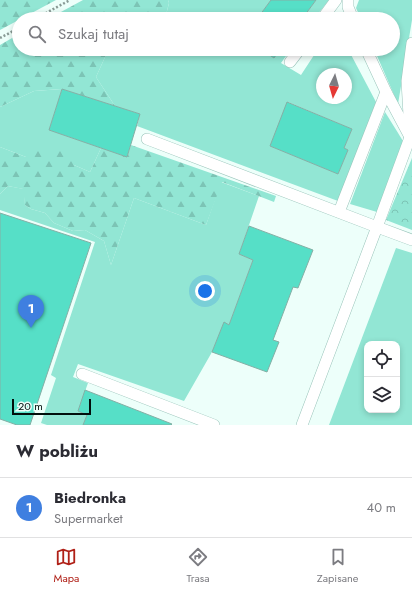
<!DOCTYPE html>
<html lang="pl">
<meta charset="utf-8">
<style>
body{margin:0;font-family:Jost,sans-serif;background:#f2f2f3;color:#2b2b33}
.controls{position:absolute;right:12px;bottom:12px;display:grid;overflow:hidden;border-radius:8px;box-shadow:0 2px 6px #0003}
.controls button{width:36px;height:36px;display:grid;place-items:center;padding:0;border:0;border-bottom:1px solid #e1e1e2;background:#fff;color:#2b2b33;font:20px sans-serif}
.compass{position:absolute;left:316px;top:68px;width:36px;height:36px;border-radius:50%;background:#fff;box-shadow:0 2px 6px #0003;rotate:185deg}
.scale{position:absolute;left:12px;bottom:10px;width:79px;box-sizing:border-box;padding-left:4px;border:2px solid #010f0c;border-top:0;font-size:11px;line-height:14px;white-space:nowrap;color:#010f0c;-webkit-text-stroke:3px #edfffa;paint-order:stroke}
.you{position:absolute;left:205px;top:291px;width:14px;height:14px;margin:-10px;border:3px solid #fff;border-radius:50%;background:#1a73e8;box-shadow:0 0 0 6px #1a73e833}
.badge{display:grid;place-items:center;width:26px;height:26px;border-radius:50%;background:#b02017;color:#fff;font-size:13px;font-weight:700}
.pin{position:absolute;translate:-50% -33px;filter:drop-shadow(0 1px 2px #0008)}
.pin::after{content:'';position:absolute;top:21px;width:14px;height:12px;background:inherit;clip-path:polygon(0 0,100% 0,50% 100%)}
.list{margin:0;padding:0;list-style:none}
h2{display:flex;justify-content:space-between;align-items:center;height:52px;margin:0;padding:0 16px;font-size:17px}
h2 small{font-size:13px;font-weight:400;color:#7c7c81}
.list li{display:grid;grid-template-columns:26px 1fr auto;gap:12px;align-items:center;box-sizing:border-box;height:60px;padding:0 16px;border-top:1px solid #e1e1e2}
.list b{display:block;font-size:15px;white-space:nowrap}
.list p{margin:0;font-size:13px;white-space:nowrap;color:#7c7c81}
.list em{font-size:13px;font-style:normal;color:#7c7c81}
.icon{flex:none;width:22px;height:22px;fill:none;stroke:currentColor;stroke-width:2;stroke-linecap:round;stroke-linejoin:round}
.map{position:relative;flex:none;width:412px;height:425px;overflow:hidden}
.search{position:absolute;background:#fff;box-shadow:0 2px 6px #0003;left:12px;right:12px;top:12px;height:44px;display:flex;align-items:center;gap:10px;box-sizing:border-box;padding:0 14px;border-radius:22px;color:#7c7c81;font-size:15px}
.sheet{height:112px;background:#fff}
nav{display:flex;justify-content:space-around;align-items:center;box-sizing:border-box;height:56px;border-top:1px solid #e1e1e2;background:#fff;font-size:11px;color:#7c7c81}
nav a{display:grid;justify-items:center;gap:2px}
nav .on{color:#b02017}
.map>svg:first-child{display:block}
</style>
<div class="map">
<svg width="412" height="425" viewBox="0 0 412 425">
<defs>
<pattern id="forest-firs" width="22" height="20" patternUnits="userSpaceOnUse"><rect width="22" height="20" fill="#92e6d4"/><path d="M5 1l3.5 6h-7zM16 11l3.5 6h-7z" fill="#7cc4b5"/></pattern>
<pattern id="park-crowns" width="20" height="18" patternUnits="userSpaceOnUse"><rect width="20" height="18" fill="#92e6d4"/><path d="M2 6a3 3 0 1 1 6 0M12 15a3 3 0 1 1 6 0" fill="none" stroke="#7cc4b5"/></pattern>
</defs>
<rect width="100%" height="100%" fill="#edfffa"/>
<!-- grass -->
<g fill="#92e6d4" fill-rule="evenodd">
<path d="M 168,0 L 271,0 L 257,19 L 251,16 L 249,19 L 165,19 L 169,3 Z"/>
<path d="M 316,0 L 329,0 L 314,19 L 302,19 Z"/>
<path d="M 359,0 L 412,0 L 412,20 L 398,104 L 374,49 L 393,49 L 393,19 L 361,19 L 356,8 Z"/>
<path d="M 105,49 L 261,49 L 274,58 L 280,49 L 291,49 L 281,63 L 301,75 L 318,49 L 348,49 L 376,102 L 338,201 L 137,126 L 140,114 L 115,106 L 96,77 L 106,55 ZM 322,74 L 346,74 L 346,98 L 322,98 ZM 288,102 L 352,129 L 344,148 L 348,150 L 338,174 L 270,146 Z"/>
<path d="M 62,89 L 49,130 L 101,148 L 90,172 L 74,165 L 26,157 L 0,147 L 0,107 L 34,91 Z"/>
<path d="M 385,112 L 403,141 L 377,212 L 350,204 Z"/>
<path d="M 221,182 L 259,196 L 239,254 L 253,260 L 229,325 L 224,323 L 212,352 L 184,401 L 78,364 L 73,377 L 88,383 L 78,411 L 87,415 L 83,425 L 47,425 L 41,423 L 56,378 L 51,375 L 95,242 L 0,210 L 0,194 L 8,186 L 24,189 L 25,205 L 31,209 L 45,213 L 54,223 L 73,231 L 85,230 L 104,241 L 111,265 L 134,198 L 206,225 Z"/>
<path d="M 396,248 L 412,253 L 412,425 L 329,425 ZM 367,344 L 397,344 L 397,410 L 367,410 Z"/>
</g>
<!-- forest -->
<g fill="url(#forest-firs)">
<path d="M 0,0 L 56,0 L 0,30 Z"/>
<path d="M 83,0 L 168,0 L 169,3 L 165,19 L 48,19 Z"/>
<path d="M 19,34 L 19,49 L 106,49 L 106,55 L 96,77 L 115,106 L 62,89 L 34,91 L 0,107 L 0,45 Z"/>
<path d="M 131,145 L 276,196 L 274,202 L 222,182 L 206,225 L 134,198 L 111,265 L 104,241 L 85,230 L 73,231 L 54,223 L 45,213 L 31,209 L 25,205 L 23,189 L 8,186 L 0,194 L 0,147 L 26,157 L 39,146 L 66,151 L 74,165 L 90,172 L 101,148 L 127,157 Z"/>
</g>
<!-- park -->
<path fill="url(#park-crowns)" d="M 412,158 L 412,230 L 386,220 Z"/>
<!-- building -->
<g fill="#56dfc7" stroke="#84afa5">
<path d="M 271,0 L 316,0 L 302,19 L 257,19 Z"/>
<path d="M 261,49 L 280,49 L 274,58 Z"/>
<path d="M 62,89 L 140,114 L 127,157 L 49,130 Z"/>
<path d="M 287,102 L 352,129 L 344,148 L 348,150 L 338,174 L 270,146 Z"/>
<path d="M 0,213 L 91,243 L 30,425 L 17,425 L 0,419 Z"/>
<path d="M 249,226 L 313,250 L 298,288 L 293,287 L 273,340 L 279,342 L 267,372 L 212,352 L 224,322 L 229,325 L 253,260 L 239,254 Z"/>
<path d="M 85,390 L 172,424 L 171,425 L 83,425 L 87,415 L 78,411 Z"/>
</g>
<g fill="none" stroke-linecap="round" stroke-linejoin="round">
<!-- lane casing -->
<g stroke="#99c4ba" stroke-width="12">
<g id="lane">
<path d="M 348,0 L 348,7 L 353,19"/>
<path d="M 322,19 L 336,0"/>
<path d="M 366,49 L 386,92 L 410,137"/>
<path d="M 290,62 L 300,49"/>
<path d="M 410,133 L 407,81 L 412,43"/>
<path d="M 147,139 L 377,227 L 412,132"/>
<path d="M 339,212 L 386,92"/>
<path d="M 82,374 L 214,425"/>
<path d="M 302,425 L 377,227 L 412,240"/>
</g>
</g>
<!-- path -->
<g stroke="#899a95" stroke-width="2.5" stroke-dasharray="2 2" stroke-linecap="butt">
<path d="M 35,19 L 70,0"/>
<path d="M 0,38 L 19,28"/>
</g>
<!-- lane -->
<use href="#lane" stroke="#fff" stroke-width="11"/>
</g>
</svg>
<div class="controls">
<button><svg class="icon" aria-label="locate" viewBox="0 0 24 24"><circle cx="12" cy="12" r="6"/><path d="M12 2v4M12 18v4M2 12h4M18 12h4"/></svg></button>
<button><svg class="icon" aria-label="layers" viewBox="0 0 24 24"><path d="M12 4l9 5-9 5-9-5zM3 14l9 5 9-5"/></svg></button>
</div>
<svg class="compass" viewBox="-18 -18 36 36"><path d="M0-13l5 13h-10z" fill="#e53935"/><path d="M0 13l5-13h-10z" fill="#7c7c81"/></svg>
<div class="scale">20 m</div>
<div class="you"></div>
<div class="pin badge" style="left:31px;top:328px;background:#3f7fe0">1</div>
<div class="search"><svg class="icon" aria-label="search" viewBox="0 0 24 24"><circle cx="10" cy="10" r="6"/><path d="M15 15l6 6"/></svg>Szukaj tutaj</div>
</div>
<section class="sheet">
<h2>W pobliżu<small></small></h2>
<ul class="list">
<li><span class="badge" style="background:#3f7fe0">1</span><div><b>Biedronka</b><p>Supermarket</p></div><em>40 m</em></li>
</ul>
</section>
<nav>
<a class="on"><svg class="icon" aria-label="map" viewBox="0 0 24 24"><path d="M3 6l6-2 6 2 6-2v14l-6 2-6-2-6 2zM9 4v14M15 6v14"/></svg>Mapa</a>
<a><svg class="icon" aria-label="directions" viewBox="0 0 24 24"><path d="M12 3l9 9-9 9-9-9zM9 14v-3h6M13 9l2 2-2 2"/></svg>Trasa</a>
<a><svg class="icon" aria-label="saved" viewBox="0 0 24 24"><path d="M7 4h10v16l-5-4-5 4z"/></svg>Zapisane</a>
</nav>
